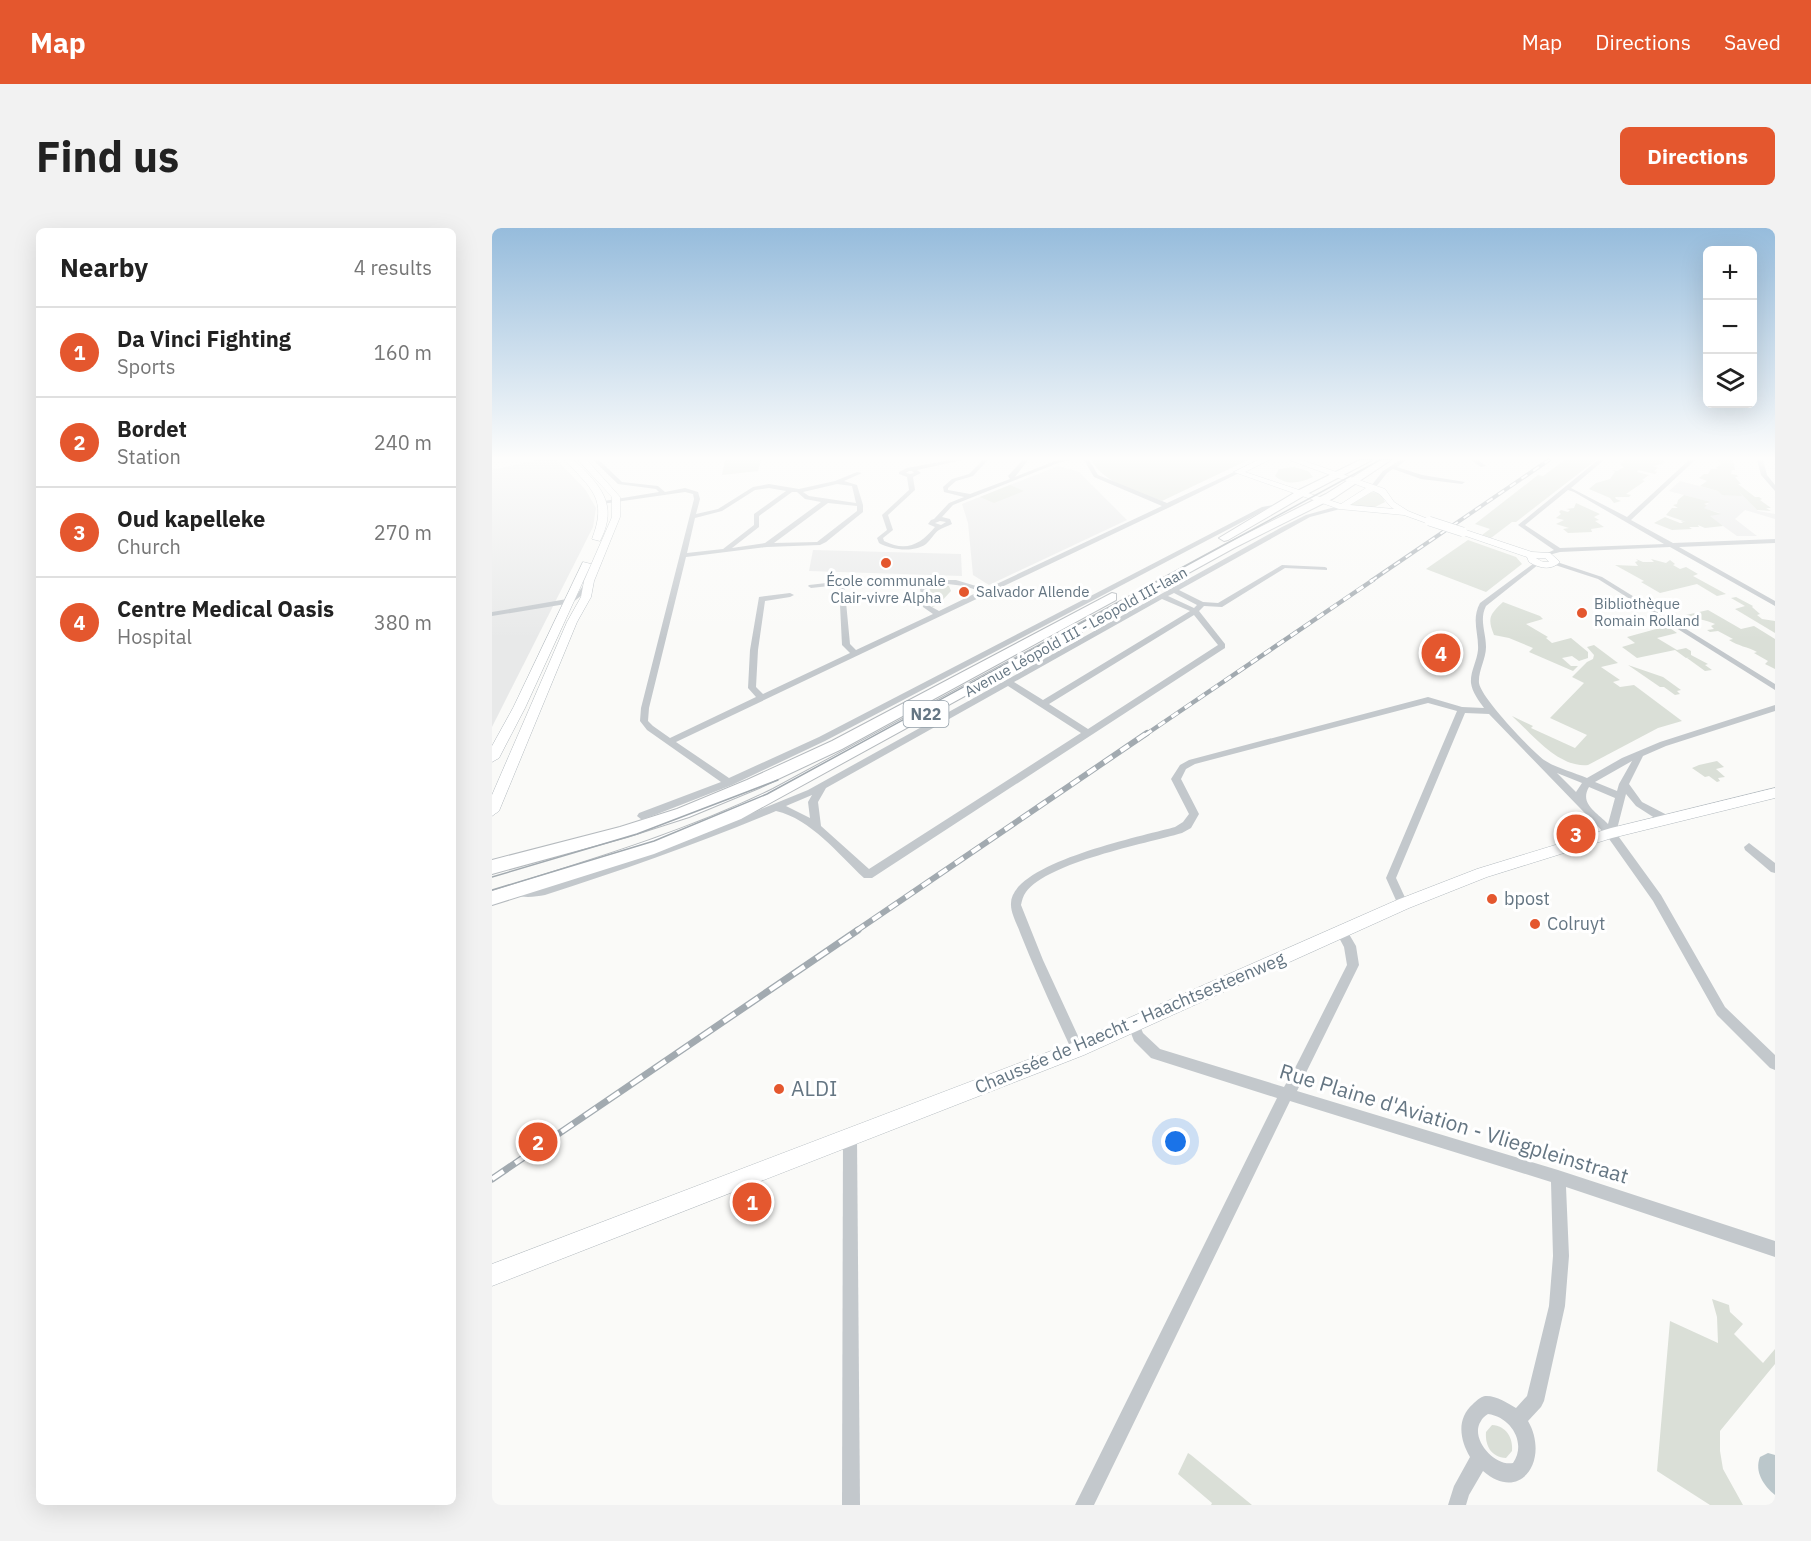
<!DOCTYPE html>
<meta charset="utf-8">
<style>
body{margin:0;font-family:"IBM Plex Sans",sans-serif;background:#f2f2f2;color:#222}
.controls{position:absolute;right:18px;top:18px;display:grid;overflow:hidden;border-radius:9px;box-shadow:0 6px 24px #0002}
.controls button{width:54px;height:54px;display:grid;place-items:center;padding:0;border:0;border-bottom:2px solid #e0e0e0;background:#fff;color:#222;font:30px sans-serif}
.you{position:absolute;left:684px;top:914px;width:21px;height:21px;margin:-15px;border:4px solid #fff;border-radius:50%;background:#1a73e8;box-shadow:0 0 0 9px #1a73e833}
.badge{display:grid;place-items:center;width:39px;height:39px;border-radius:50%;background:#e4572e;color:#fff;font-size:20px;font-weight:700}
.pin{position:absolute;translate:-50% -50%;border:3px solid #fff;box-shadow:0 2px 6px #0006}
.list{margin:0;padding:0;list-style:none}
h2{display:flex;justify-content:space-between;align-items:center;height:78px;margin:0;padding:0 24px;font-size:26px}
h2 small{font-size:20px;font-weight:400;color:#767676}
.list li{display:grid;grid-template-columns:39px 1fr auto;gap:18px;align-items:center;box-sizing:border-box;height:90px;padding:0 24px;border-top:2px solid #e0e0e0}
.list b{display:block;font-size:22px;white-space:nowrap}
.list p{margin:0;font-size:20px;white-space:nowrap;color:#767676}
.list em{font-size:20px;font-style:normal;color:#767676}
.icon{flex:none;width:33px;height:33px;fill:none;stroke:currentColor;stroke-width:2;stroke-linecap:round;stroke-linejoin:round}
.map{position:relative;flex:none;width:1283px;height:1277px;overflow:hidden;border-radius:9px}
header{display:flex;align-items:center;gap:36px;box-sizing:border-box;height:84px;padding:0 30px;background:#e4572e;color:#fff}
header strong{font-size:28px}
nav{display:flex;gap:33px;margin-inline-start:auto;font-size:21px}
.intro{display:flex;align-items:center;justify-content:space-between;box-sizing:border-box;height:144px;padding:0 36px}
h1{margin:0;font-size:42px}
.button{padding:15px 27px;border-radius:9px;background:#e4572e;color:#fff;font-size:21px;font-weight:700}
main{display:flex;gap:36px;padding:0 36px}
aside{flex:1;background:#fff;border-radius:9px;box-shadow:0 6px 24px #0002}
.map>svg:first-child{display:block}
</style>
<header>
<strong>Map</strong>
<nav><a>Map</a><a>Directions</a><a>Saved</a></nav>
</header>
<div class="intro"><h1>Find us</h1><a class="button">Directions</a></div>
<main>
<aside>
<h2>Nearby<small>4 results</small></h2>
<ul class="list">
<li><span class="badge">1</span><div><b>Da Vinci Fighting</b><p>Sports</p></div><em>160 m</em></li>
<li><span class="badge">2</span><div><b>Bordet</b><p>Station</p></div><em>240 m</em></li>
<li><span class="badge">3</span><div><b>Oud kapelleke</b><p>Church</p></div><em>270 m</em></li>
<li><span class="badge">4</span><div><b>Centre Medical Oasis</b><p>Hospital</p></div><em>380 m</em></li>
</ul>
</aside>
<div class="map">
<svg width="1283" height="1277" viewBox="0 0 1283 1277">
<rect width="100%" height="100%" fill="#fafaf8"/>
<!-- built -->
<g fill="#e8e9e9">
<path d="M 45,232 L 65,232 L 93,261 L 104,280 L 101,299 L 0,499 L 0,242 Z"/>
<path d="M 566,238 L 587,244 L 635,292 L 497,357 L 481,347 L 476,295 L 470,276 Z"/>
<path d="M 1188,253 L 1226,263 L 1247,264 L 1266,283 L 1283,286 L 1283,291 L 1253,282 L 1243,291 L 1265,308 L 1245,308 L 1217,288 L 1228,285 L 1211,280 L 1218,274 L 1177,263 Z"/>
<path d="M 321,322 L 469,326 L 470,348 L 317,343 Z"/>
</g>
<!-- green -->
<g fill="#dadfd7">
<path d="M 233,232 L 269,232 L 266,243 L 230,247 Z"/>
<path d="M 599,232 L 756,232 L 670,273 C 645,264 613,256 599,232 Z"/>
<path d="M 1073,232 L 1104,232 L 1024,294 L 1020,294 L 999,310 L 990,307 L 998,301 L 983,296 L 1046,247 L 1051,248 Z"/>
<path d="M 1132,232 L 1172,232 L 1173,235 L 1161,238 L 1166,240 L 1162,243 L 1165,244 L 1163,246 L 1146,242 L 1145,244 L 1157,247 L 1150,252 L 1153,253 L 1134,266 L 1139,267 L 1137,269 L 1123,269 L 1124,271 L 1129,273 L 1122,275 L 1118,270 L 1097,261 L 1104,255 L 1118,251 L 1123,244 L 1121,242 L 1125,243 L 1132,239 L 1128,237 Z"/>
<path d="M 1225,232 L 1241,232 L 1243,242 L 1240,242 L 1239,246 L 1245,247 L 1246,249 L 1243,249 L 1249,256 L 1246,256 L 1263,269 L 1267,269 L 1270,271 L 1268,272 L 1279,280 L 1274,280 L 1279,283 L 1265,282 L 1247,264 L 1250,268 L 1230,267 L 1226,263 L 1208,258 L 1215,253 L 1207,250 L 1212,246 L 1216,246 L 1219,241 L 1226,241 L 1224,240 L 1229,236 Z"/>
<path d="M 802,239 L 816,243 L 821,249 C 808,255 795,258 783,248 L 787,241 Z"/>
<path d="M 518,257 L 532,263 L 502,275 L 488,269 Z"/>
<path d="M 879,264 L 889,265 L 893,274 L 881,280 L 859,278 L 858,276 Z"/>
<path d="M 1192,267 L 1219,274 L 1212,276 L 1215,277 L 1212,280 L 1229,286 L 1218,288 L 1231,298 L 1213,300 L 1206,297 L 1207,299 L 1197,299 L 1200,301 L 1180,302 L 1162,295 L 1173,289 L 1188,295 L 1191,295 L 1189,293 L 1194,294 L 1174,287 L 1180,280 L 1186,280 L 1181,277 L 1185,276 L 1186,272 Z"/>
<path d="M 1084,275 L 1108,286 L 1102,289 L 1107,292 L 1103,293 L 1112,299 L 1099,301 L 1100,304 L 1076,305 L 1071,301 L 1077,300 L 1064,296 L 1072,292 L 1064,290 L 1069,286 L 1067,284 L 1069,282 L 1076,284 L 1078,282 L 1074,281 L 1082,280 Z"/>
<path d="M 976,312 L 1024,329 L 1030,336 L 994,364 L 934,341 Z"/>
<path d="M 1144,331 L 1151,334 L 1162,334 L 1159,331 L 1174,335 L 1178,332 L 1183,336 L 1181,337 L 1188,341 L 1194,339 L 1206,346 L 1201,348 L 1234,366 L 1225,368 L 1205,356 L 1168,365 L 1149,354 L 1152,353 L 1123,337 L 1146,338 L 1143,334 L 1146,333 Z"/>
<path d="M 446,356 L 457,358 L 459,363 L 446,377 L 440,379 L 435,363 Z"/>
<path d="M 1244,369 L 1261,378 L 1260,379 L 1268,386 L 1265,387 L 1270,391 L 1283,393 L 1283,405 L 1243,381 L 1253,378 L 1239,370 Z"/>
<path d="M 1011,374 L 1048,388 L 1051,391 L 1034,396 L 1056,409 L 1054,410 L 1060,415 L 1079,410 L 1096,424 L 1096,430 L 1087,433 L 1080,428 L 1070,430 L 1079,438 L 1086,438 L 1081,443 L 1037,424 L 1041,420 L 1017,410 L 1002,407 C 995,390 998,386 1011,374 Z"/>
<path d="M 1216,382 L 1249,401 L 1262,398 L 1283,411 L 1283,441 L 1273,436 L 1276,433 L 1262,425 L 1265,424 C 1256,419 1246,418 1237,412 L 1241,411 L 1226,403 L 1218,404 L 1215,402 L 1222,401 L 1219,398 L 1223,396 C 1213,391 1204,392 1194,387 Z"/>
<path d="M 1175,398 L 1185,405 L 1165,410 L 1185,422 L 1194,420 L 1199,423 L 1199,427 L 1216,436 L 1213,437 L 1220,442 L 1213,443 L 1195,430 L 1199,429 L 1194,430 L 1183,422 L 1145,430 L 1130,419 L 1143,415 L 1135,409 Z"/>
<path d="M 1102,417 L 1126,435 L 1109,439 L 1128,452 L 1121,454 L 1128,459 L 1142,457 L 1190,493 L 1166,500 L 1096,537 C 1066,540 1041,507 1020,488 L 1041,498 L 1039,500 L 1083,520 L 1095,507 L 1058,490 L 1092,455 L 1080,449 L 1095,434 L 1101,431 L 1102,427 L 1095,419 Z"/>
<path d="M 1136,437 L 1171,449 L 1189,462 L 1185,463 L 1188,466 L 1183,467 L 1172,459 L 1168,459 Z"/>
<path d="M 1225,533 L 1232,539 L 1224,541 L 1233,549 L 1226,550 L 1228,553 L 1225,554 L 1217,548 L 1213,549 L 1200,540 L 1207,537 Z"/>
<path d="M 1220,1071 L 1237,1077 L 1238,1084 L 1251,1096 L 1242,1106 L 1271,1135 L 1283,1121 L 1283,1136 L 1228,1203 L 1228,1223 L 1231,1241 L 1251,1277 L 1218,1277 L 1165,1243 L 1178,1093 L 1226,1115 L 1225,1089 Z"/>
<path d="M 1000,1197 C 1014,1198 1021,1209 1020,1223 L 1014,1230 C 999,1229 993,1218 994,1204 Z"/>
<path d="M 696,1225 L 699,1227 L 760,1277 L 719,1277 L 720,1275 L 686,1246 Z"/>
</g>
<!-- water -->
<path fill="#bbc7cb" d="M 1276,1225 L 1283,1227 L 1283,1267 C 1272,1258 1262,1244 1268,1229 Z"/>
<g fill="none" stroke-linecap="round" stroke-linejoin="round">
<!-- secondary casing -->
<g stroke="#b3babf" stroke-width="1">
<g id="secondary">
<path d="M 73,232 L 82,232 C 108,257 127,276 108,313 L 100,311 C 116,270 99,261 73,232 Z"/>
<path d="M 86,232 L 95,232 L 128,269 L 128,289 L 102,353 L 99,369 L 85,394 L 7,583 L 0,588 L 0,567 L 75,394 L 89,369 L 92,353 L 120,289 L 120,269 Z"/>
<path d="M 766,232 L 777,232 L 753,244 L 849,276 L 874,260 L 797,232 L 810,232 L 893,261 L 902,274 L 916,283 L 941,293 L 937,296 L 912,287 L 847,281 L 742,244 ZM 881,263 C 892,266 893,275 902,281 L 858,277 Z"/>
<path d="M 971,301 L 1040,324 L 1058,325 L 1068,334 C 1059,343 1047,340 1037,334 L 1035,329 L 968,306 L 967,304 ZM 1044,330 L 1053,330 L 1057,334 L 1051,334 Z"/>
<path d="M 91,334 L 99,336 L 33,480 L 7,530 L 0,534 L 0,518 L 21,480 Z"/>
<path d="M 1283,560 L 1283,570 L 1120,610 L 995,649 L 917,680 L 592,827 L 0,1058 L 0,1036 L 580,815 L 905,672 L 985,641 L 1119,600 Z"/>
</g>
</g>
<!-- primary casing -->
<g stroke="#b5babe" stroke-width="2">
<g id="primary">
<path d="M 868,232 L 880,232 L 815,266 L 736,312 L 732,313 L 727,310 L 807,262 Z"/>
<path d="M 888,232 L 899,232 L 842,270 L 742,320 L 249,591 L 162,626 L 0,677 L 0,663 C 96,633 191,605 281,561 L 734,316 L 834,266 Z"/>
<path d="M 620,365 L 624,366 L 624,372 L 350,521 L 267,560 L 197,589 L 135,609 L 0,646 L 0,632 L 128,599 L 185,581 L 255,552 L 340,513 Z"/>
</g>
</g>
<!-- street -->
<g fill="#c3c8cc" fill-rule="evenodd">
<path d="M 101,232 L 107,232 L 130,254 L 166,258 L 173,264 L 193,260 L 206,264 L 208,271 L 204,286 L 226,281 L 261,259 L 277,256 L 307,261 L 343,253 L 365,244 L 370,245 L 352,253 L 365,257 L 371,277 L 371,284 L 334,314 L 328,317 L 275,319 L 194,329 L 157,480 L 156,493 L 161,498 L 178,510 L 264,469 L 256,460 L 258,422 L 267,369 L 298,365 L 302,367 L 298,369 L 273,373 L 266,422 L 264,459 L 271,466 L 358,425 L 350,417 L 347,357 L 319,360 L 316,358 L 317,357 L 352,353 L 358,416 L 364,422 L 441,386 L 431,379 L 428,361 L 431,358 C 421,353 408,358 399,353 L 400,352 L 427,351 L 436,355 L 449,352 L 464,352 L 494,361 L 670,278 L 602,249 L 592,232 L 597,232 L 606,247 L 675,275 L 744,243 L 749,244 L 678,279 L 184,514 L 237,550 L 327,509 L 770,279 L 787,276 L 790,278 L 773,282 L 333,513 L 240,557 L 150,592 L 145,588 L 147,585 L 229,554 L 155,502 L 148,493 L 149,480 L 202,271 L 201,266 L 193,264 L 110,276 L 109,275 L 112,273 L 167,264 L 164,261 L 126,256 ZM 345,256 L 360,258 L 364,275 L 317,268 L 311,264 ZM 277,260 L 294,263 L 262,286 L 262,297 L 231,321 L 195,325 L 203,290 L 230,283 L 263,262 ZM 300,264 L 305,264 L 313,271 L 329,274 L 273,315 L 240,320 L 267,299 L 267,288 ZM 336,275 L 365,278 L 365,283 L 325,314 L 282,315 ZM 456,356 L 472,358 L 488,363 L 447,383 L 438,378 L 436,361 L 443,357 Z"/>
<path d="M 458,232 L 471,232 L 425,242 L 429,245 L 421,249 L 423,262 L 396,287 L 401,302 L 391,310 L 392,313 C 414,324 428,317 443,299 L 436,296 L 439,292 L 442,291 L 457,275 L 472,269 L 452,264 L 451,259 L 460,251 L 477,246 L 491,232 L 496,232 L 481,248 L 464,253 L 456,260 L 456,262 L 478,266 L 518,251 L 516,248 L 531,232 L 536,232 L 523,249 L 563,233 L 578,232 L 566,235 L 461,277 L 450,289 L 458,291 L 460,296 C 456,298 450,300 447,302 C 442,305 439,312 434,316 C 421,325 400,322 387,315 L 385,310 L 395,302 L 390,287 L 417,262 L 415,249 L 407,246 L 407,244 L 415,240 ZM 417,243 L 420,243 L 422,245 L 418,246 L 414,245 ZM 448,293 L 454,294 L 449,297 L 443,295 Z"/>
<path d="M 908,232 L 914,232 L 905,239 L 930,247 L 973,254 L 970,256 L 929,251 L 901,241 L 895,245 L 883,260 L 879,260 L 879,258 L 891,243 Z"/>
<path d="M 979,232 L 986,232 L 994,238 L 989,239 Z"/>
<path d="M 1106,232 L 1112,232 L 1079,260 L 1135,289 L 1197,232 L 1203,232 L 1139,292 L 1181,315 L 1283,311 L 1283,315 L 1187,319 L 1283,373 L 1283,378 L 1178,319 L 1068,324 L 1053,328 L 1053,326 L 1062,322 L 1026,297 ZM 1076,262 L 1082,264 L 1172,316 L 1068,320 L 1033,297 Z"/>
<path d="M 1265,232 L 1271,232 L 1275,247 L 1283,257 L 1283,263 L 1269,247 Z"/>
<path d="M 850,277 L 852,278 L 852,280 L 818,289 L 687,362 L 711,374 L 726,375 L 790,337 L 833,339 L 835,340 L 835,342 L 793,340 L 730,379 L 712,378 L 707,383 L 733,416 L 733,420 L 380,650 L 372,650 C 346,626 319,591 284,583 C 208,615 131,642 53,667 C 43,669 32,670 22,667 L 21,664 L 22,661 C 32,658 43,661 53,659 L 140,631 L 211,605 L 316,562 L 790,299 L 814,287 ZM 682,365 L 705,377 L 702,380 L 676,368 ZM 670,371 L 698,383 L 551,472 L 522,454 ZM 702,387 L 726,417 L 596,501 L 557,476 ZM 516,458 L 589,505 L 377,641 L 329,598 L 326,574 L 334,560 ZM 320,567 L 316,574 L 318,590 L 294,578 Z"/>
<path d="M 1045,333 L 1048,335 L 1047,336 L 994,378 C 987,392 994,404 994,419 C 994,431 986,443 987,455 C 989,470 1039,522 1052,532 C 1064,540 1081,544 1095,550 L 1130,530 L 1168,514 L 1283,477 L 1283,483 L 1174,518 L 1151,528 L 1137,556 L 1150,574 L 1177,588 L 1178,591 L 1173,595 L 1169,594 L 1144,578 L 1134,566 L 1124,605 L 1169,667 L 1233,779 L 1283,827 L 1283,842 L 1278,840 L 1225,787 L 1161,673 L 1115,608 L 997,486 L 973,485 L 904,650 L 916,676 L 915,679 L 907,679 L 894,650 L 965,483 L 936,475 L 703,536 L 694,541 L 689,551 L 707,586 L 699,600 L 690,605 C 652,616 557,634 534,664 C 531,668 530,672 529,677 L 551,732 L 592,821 L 591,825 L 586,827 L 581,825 C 563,786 545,747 529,707 C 526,698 519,686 519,677 C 516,635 652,608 683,599 L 691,594 L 697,586 L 679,551 L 688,537 L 697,532 L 936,469 L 970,479 L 992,480 C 987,473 980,464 979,455 C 978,444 985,433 986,422 C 987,405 979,392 988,375 ZM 1140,533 L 1127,556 L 1125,563 L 1103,554 ZM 1065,545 L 1090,555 L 1084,564 ZM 1097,559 L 1123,570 L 1116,596 C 1105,584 1087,576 1097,559 Z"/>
<path d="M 1062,333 L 1110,349 L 1283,456 L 1283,462 L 1106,351 L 1060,336 L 1059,335 Z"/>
<path d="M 95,352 L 100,353 L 90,367 L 80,375 L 0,388 L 0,384 L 75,371 L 86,365 Z"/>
<path d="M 1257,615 L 1283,635 L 1283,645 L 1279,644 L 1253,622 L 1252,619 Z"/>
<path d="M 850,699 L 854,701 L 864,718 L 867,737 L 805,863 L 1066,942 L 1283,1013 L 1283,1029 L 1074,959 L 1077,1028 L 1073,1078 L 1052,1173 L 1049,1179 L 1036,1193 C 1058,1231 1029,1276 991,1243 L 977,1267 L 974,1277 L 956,1277 L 962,1258 L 978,1229 C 968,1212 964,1191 981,1176 C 984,1173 988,1169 993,1168 C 1003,1167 1016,1175 1024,1180 L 1035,1168 L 1057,1078 L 1061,1028 L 1059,954 L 798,873 L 602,1277 L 583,1277 L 785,870 L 659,830 L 642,813 L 635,795 L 637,791 L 641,789 L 645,791 L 651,805 L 668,821 L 792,859 L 802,842 L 855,737 L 852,719 L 844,704 L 846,701 ZM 996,1186 C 1019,1189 1035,1215 1021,1235 C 1003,1239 977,1210 989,1193 C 990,1190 993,1188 996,1186 Z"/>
<path d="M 358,903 L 363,905 L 365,910 L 368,1277 L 350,1277 L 351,910 L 353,905 Z"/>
</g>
<!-- secondary -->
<use href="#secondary" fill="#fff" fill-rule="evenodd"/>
<!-- primary -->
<use href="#primary" fill="#fff" fill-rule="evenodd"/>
<!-- tram -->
<g stroke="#a2aab0" stroke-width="1.5">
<path d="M 0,649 L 145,606 L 286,552"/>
<path d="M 0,662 L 162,613 L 275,566 L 888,232"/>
</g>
<!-- rail-far3 casing -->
<g stroke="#a2aab0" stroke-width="4">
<path id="rail-far3" d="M 879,353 L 1057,232"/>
</g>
<!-- rail-far2 casing -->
<g stroke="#a2aab0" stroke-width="4.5">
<path id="rail-far2" d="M 653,507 L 881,352"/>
</g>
<!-- rail-far1 casing -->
<g stroke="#a2aab0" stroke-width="6">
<path id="rail-far1" d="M 364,703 L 655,505"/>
</g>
<!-- rail casing -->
<g stroke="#a2aab0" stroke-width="7">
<path id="rail" d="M 0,951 L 366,702"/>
</g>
<!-- rail-far3 -->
<use href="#rail-far3" stroke="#fff" stroke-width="2" stroke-dasharray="7" stroke-linecap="butt"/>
<!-- rail-far2 -->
<use href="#rail-far2" stroke="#fff" stroke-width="3" stroke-dasharray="8" stroke-linecap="butt"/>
<!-- rail-far1 -->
<use href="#rail-far1" stroke="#fff" stroke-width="4" stroke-dasharray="10" stroke-linecap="butt"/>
<!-- rail -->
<use href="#rail" stroke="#fff" stroke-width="4.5" stroke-dasharray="14" stroke-linecap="butt"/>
<!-- secondary-bridge casing -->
<g stroke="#b3babf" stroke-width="10" stroke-linecap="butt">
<path id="secondary-bridge" d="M 937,293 L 971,304"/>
</g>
<!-- secondary-bridge -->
<use href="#secondary-bridge" stroke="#fff" stroke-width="9"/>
</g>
<!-- sky -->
<linearGradient id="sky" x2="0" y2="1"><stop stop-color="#96bcdc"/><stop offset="0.56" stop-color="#fdfdfc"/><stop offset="1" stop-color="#fdfdfc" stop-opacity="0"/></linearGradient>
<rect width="1283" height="411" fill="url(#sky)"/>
<!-- markers -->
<g fill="#e4572e" stroke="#fff" stroke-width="2">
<circle cx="394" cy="335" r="6"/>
<circle cx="472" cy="364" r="6"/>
<circle cx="1090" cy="385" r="6"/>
<circle cx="1000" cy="671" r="6"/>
<circle cx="1043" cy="696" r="6"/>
<circle cx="287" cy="861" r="6"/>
</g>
<g text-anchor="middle" stroke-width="6" stroke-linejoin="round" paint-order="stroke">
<!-- far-poi labels -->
<g font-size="15" fill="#657683" stroke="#fff" text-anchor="start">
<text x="394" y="358" text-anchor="middle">École communale<tspan x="394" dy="17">Clair-vivre Alpha</tspan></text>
<text x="484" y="369">Salvador Allende</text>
<text x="1102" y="381">Bibliothèque<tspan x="1102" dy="17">Romain Rolland</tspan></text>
</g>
<!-- far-street labels -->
<g font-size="15" fill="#657683" stroke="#fff">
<text transform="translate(584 404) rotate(-29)" y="5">Avenue Léopold III - Leopold III-laan</text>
</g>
<!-- shield labels -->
<rect fill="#fff" stroke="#939fa8" stroke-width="1.5" x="411.5" y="473" width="45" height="26" rx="4.5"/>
<g font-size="16" font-weight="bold" fill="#657683">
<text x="434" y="492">N22</text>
</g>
<!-- poi labels -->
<g font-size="18" fill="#657683" stroke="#fff" text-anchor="start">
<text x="1012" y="677">bpost</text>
<text x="1055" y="702">Colruyt</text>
</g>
<!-- street labels -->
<g font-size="18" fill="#657683" stroke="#fff">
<text transform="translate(638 795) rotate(-23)" y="6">Chaussée de Haecht - Haachtsesteenweg</text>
</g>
<!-- near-poi labels -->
<g font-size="21" fill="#657683" stroke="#fff" text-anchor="start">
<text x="299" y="868">ALDI</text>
</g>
<!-- near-street labels -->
<g font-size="21" fill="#657683" stroke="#fff">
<text transform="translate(962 896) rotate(17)" y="7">Rue Plaine d'Aviation - Vliegpleinstraat</text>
</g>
</g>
</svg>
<div class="controls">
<button>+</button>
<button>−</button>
<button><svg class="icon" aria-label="layers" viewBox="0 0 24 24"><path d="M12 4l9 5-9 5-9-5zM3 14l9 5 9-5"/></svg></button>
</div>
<div class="you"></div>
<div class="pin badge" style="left:260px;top:974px">1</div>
<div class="pin badge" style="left:46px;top:914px">2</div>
<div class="pin badge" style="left:1084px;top:606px">3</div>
<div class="pin badge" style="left:949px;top:425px">4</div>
</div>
</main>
